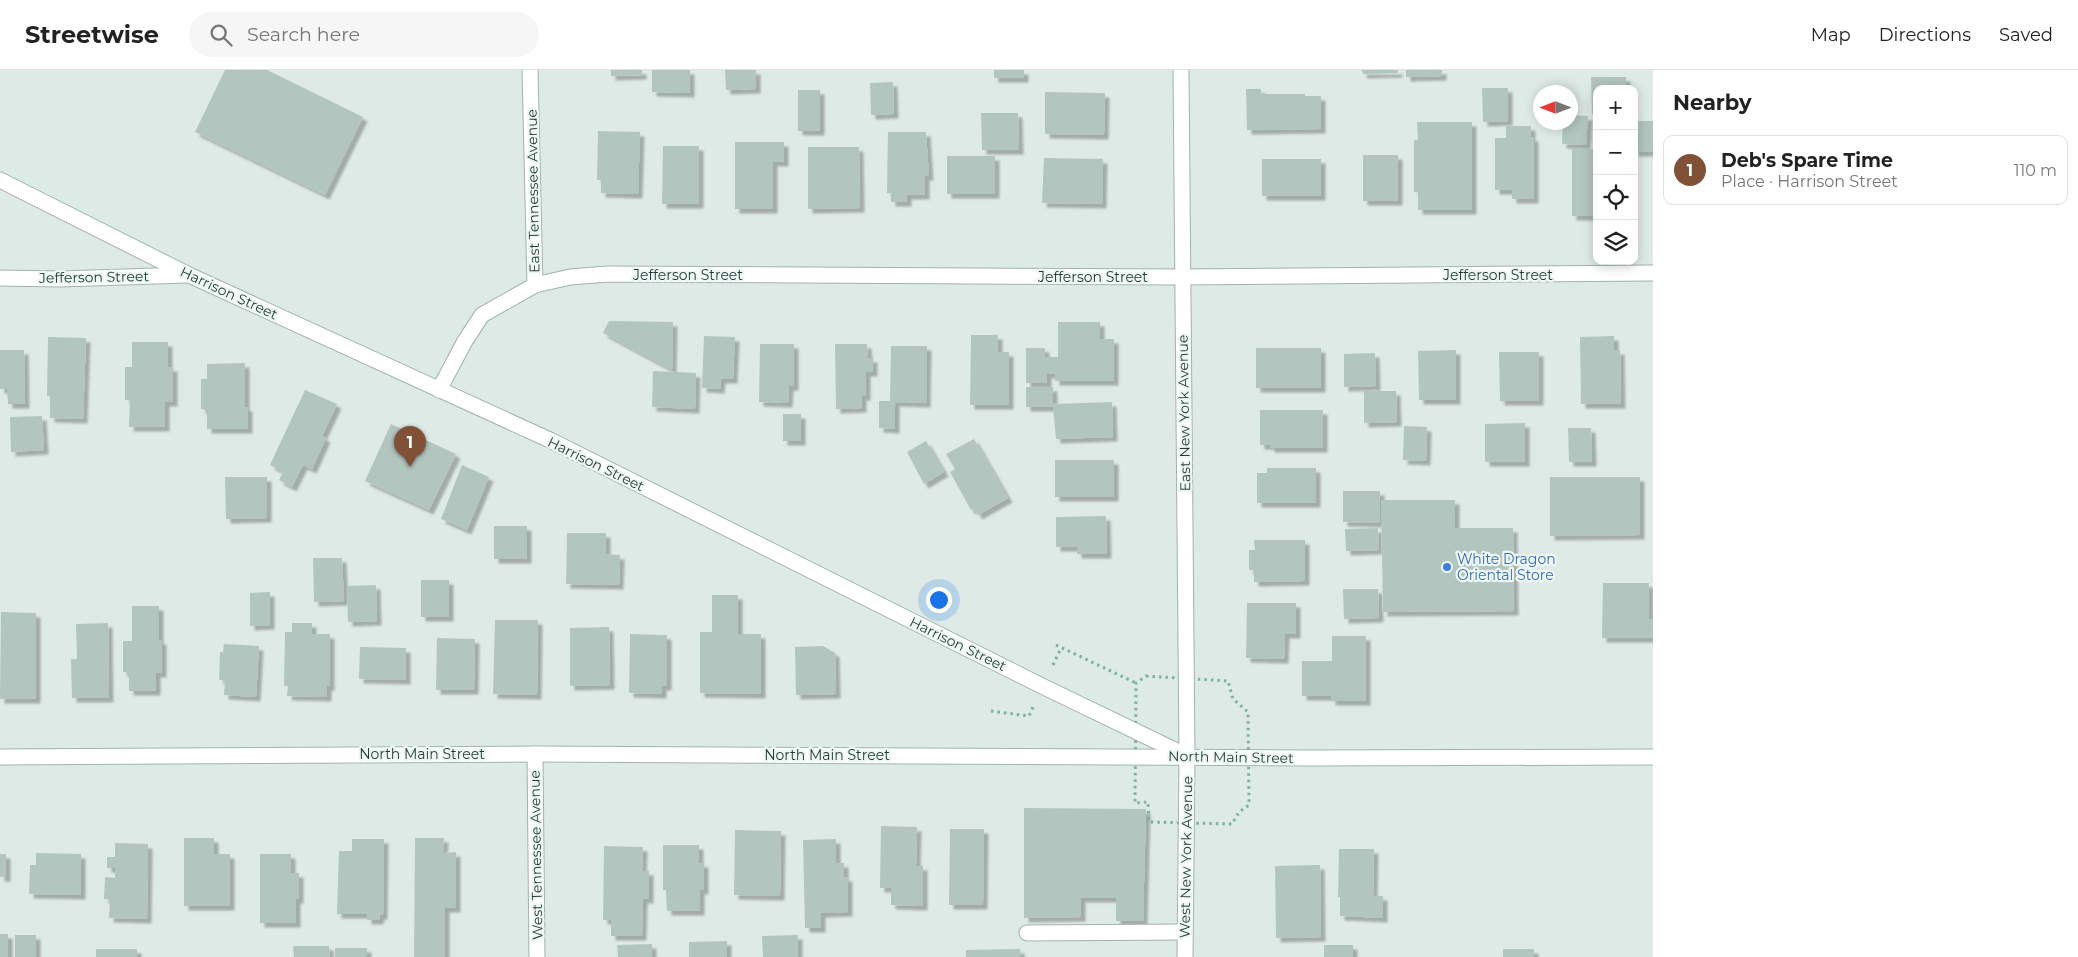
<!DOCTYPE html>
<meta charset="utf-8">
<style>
body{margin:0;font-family:Montserrat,sans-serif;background:#f6f6f6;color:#222}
.controls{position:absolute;right:15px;top:15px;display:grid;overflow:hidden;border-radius:10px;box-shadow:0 2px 12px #0003}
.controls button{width:45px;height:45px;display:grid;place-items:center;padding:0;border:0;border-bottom:1px solid #e0e0e0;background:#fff;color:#222;font:25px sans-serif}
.compass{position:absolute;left:1533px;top:15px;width:45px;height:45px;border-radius:50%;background:#fff;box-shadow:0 2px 12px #0003;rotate:270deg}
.you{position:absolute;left:938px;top:529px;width:18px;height:18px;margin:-12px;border:4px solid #fff;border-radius:50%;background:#1a73e8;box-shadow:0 0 0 8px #1a73e833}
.badge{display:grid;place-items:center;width:32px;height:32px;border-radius:50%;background:#815137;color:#fff;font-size:16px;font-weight:700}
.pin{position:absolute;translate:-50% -41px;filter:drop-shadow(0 1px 2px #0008)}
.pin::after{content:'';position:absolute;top:26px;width:18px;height:15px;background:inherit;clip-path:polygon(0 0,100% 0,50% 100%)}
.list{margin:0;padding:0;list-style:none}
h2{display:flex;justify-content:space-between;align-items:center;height:65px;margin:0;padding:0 20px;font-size:21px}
h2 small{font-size:16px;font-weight:400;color:#767676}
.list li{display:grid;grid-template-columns:32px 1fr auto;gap:15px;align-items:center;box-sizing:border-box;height:70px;margin:0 10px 10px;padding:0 10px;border:1px solid #e0e0e0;border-radius:10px}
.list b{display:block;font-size:19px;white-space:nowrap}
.list p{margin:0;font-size:16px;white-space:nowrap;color:#767676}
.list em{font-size:16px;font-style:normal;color:#767676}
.icon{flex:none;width:28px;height:28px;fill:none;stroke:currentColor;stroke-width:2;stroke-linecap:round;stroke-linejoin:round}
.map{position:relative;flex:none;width:1653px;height:887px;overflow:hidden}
header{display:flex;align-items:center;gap:30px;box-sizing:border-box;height:70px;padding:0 25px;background:#fff;border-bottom:1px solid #e0e0e0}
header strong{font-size:24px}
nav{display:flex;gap:28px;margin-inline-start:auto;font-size:18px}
.search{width:350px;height:45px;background:#f6f6f6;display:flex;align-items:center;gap:12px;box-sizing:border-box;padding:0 18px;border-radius:28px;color:#767676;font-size:19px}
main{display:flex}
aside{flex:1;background:#fff}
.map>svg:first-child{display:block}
</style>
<header>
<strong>Streetwise</strong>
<div class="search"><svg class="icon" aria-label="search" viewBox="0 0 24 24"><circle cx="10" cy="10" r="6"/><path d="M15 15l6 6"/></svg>Search here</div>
<nav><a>Map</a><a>Directions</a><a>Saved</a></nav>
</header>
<main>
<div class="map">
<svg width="1653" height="887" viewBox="0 0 1653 887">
<defs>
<filter id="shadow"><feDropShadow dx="4.5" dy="4.5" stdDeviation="1" flood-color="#0004"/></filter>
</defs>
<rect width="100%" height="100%" fill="#deeae6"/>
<!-- building -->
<g fill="#b3c5bf" filter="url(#shadow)">
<path d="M 225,0 L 267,0 L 363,47 L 325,125 L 195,62 Z"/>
<path d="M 611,0 L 642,0 L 642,5 L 611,6 Z"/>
<path d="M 652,0 L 690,0 L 690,23 L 652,22 Z"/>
<path d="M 725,0 L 756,0 L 756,19 L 726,20 Z"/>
<rect x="994" y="0" width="30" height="8"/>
<path d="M 1362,0 L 1398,0 L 1398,3 L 1363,4 Z"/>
<path d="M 1406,0 L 1442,0 L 1442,6 L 1406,7 Z"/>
<path d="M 1591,7 L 1626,7 L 1626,19 L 1597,19 L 1597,44 L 1592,44 Z"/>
<path d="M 893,12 L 894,44 L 871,45 L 870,13 Z"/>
<path d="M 1482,18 L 1508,18 L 1508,51 L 1483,52 Z"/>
<path d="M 1246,19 L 1261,19 L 1261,24 L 1305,24 L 1305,26 L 1321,26 L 1321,59 L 1247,60 Z"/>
<rect x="798" y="20" width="22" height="41"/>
<path d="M 1045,22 L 1105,23 L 1104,65 L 1045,64 Z"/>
<path d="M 981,43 L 1018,43 L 1019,80 L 982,80 Z"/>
<path d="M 1570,45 L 1588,46 L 1586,75 L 1562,74 L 1563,52 L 1570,52 Z"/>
<rect x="1634" y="51" width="19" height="31"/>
<path d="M 1417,52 L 1472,52 L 1472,140 L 1418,140 L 1418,122 L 1414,122 L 1414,70 L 1418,70 Z"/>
<path d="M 1506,56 L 1531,56 L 1531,67 L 1534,67 L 1534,129 L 1512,129 L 1512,120 L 1495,120 L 1495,68 L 1506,68 Z"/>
<path d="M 598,61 L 640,62 L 638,124 L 601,123 L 601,110 L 597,110 Z"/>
<path d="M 888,62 L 926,62 L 929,106 L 925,106 L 925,125 L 907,125 L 907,132 L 891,132 L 891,123 L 887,123 Z"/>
<path d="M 735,72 L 784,72 L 784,92 L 773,92 L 773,139 L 735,139 Z"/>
<path d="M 663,76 L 699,76 L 699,134 L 662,134 Z"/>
<path d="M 808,77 L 859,77 L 860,138 L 808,139 Z"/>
<rect x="1572" y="79" width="25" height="67"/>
<rect x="1363" y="85" width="35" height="46"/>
<rect x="947" y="86" width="48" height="38"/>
<path d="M 1044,88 L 1103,89 L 1102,134 L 1042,133 Z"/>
<rect x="1262" y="89" width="59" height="37"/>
<path d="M 609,251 L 673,252 L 672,300 L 603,263 Z"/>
<path d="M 1058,252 L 1100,252 L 1100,269 L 1114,269 L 1114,311 L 1055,311 L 1055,304 L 1047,304 L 1047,313 L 1026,313 L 1026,278 L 1045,278 L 1045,287 L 1058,287 Z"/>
<path d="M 971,265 L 998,265 L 998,282 L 1009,282 L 1009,335 L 970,335 Z"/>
<path d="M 704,266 L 735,267 L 733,309 L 721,309 L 720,319 L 702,318 Z"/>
<path d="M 1614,266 L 1614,280 L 1620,280 L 1621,334 L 1581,334 L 1580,267 Z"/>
<path d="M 48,267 L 86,268 L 83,349 L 50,348 L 50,326 L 47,326 Z"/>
<path d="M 132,272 L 168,272 L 168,297 L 173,297 L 173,332 L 165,332 L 165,357 L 129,357 L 130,330 L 125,330 L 125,297 L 132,297 Z"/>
<path d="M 760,274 L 794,274 L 794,316 L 789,316 L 788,333 L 759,332 Z"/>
<path d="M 835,274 L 867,274 L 868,288 L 873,288 L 873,302 L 866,302 L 866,326 L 862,326 L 862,338 L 836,339 Z"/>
<path d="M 891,276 L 927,276 L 926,333 L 895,332 L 895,359 L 879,358 L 879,331 L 890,331 Z"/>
<rect x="1256" y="278" width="65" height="40"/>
<path d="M 0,280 L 24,280 L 25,334 L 8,334 L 7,319 L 0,319 Z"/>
<path d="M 1456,280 L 1456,330 L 1419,330 L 1418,281 Z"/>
<path d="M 1499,282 L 1539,282 L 1539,331 L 1500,331 Z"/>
<path d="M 1375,283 L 1376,316 L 1344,317 L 1344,284 Z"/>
<path d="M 245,293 L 245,337 L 248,337 L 248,359 L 207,359 L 207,340 L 201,339 L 201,309 L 207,309 L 207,294 Z"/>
<path d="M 653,301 L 696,303 L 695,339 L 652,337 Z"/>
<path d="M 1026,317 L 1053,317 L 1053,334 L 1112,332 L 1113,367 L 1056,369 L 1053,337 L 1026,337 Z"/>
<path d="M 305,320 L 337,334 L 322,366 L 326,368 L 312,399 L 303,395 L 292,417 L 279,410 L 283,402 L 270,395 Z"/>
<path d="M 1364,321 L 1396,321 L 1397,352 L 1364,353 Z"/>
<path d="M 1260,340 L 1323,340 L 1323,378 L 1270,378 L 1270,375 L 1260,375 Z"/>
<rect x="783" y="344" width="18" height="27"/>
<path d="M 42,346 L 44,380 L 11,382 L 10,347 Z"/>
<path d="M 1525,353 L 1525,392 L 1485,392 L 1485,354 Z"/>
<path d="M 391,354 L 456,384 L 429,440 L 365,411 Z"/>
<path d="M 1404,356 L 1427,357 L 1426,391 L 1403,390 Z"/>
<path d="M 1568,358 L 1591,358 L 1592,392 L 1569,392 Z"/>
<path d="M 974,369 L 1008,428 L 978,445 L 974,438 L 971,440 L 950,402 L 955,399 L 946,384 Z"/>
<path d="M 926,371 L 944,402 L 924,414 L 907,382 Z"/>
<rect x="1055" y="390" width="59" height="37"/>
<path d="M 462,395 L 489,407 L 467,460 L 441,449 Z"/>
<path d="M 1267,398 L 1316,398 L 1316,433 L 1257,433 L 1257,403 L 1267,403 Z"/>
<path d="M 225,407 L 267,407 L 267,448 L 226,449 Z"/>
<path d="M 1550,407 L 1640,407 L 1640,465 L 1550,466 Z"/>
<path d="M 1343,421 L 1380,421 L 1380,453 L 1343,452 Z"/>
<path d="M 1381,430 L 1455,430 L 1455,458 L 1513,458 L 1514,541 L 1383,542 Z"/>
<path d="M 1106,446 L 1107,484 L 1077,484 L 1077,477 L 1056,477 L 1056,447 Z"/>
<rect x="494" y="456" width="33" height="33"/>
<path d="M 1378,458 L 1379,480 L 1346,481 L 1345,459 Z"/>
<path d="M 567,463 L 606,463 L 606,484 L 620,485 L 619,515 L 566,514 Z"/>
<path d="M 1254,470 L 1305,470 L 1305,511 L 1254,512 L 1254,500 L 1249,500 L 1249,480 L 1255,480 Z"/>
<path d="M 313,488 L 342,488 L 344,531 L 314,532 Z"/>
<rect x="421" y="510" width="28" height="37"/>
<path d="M 1603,513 L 1649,513 L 1649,549 L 1653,549 L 1653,568 L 1602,568 Z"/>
<path d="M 376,515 L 377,551 L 348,552 L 347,516 Z"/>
<path d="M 1343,519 L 1378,519 L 1379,548 L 1344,549 Z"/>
<path d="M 270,522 L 270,555 L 250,556 L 250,523 Z"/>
<path d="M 712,525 L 738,525 L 738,564 L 761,564 L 761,624 L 700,623 L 700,562 L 712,562 Z"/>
<path d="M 1247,533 L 1296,533 L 1296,564 L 1285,564 L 1284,589 L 1246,588 Z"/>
<path d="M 132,536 L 159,536 L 159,570 L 162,570 L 162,603 L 156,603 L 156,621 L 129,621 L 129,603 L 123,602 L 123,571 L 132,571 Z"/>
<path d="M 1,542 L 36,543 L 36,629 L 0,629 Z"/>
<path d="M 495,550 L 538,550 L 537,625 L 493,624 Z"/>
<path d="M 108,553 L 109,628 L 72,628 L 71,589 L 77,589 L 76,554 Z"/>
<path d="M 292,553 L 312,553 L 312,564 L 330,564 L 330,616 L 327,616 L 327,627 L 287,626 L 288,616 L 284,616 L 285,562 L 292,562 Z"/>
<path d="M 609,557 L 610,615 L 570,616 L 570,558 Z"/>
<path d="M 630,564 L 667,565 L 667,616 L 662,616 L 662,624 L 629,623 Z"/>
<path d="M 1332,566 L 1366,566 L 1366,631 L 1331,631 L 1331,626 L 1302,626 L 1302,591 L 1332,591 Z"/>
<path d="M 437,568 L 475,569 L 474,620 L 436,620 Z"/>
<path d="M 224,574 L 259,576 L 256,627 L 224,625 L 225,610 L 219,610 L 220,582 L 223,582 Z"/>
<path d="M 823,576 L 835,583 L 836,624 L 796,625 L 795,577 Z"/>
<path d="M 360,577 L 406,578 L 406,610 L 359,609 Z"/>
<path d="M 1024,738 L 1146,739 L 1143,851 L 1116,851 L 1116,828 L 1081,828 L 1081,847 L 1024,848 Z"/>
<path d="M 881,756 L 917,757 L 916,796 L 923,796 L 923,836 L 891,835 L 891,818 L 880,818 Z"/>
<path d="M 950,759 L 984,759 L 983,835 L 949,835 Z"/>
<path d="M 735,760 L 781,761 L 780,826 L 734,825 Z"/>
<path d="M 184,768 L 214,768 L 214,784 L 230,784 L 230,836 L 184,836 Z"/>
<path d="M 415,768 L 444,768 L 443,783 L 456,782 L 456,838 L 445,838 L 445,887 L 414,887 Z"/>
<path d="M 352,769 L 384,769 L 383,845 L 380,845 L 379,850 L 367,850 L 367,844 L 337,844 L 339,781 L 352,781 Z"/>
<path d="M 836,769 L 836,793 L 844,793 L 844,807 L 848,807 L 848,842 L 821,843 L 821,858 L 805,858 L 803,770 Z"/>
<path d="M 115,773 L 148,774 L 147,849 L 109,848 L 110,829 L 104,829 L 105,807 L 115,808 L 115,798 L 107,798 L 107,787 L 115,787 Z"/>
<path d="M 663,775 L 699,775 L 699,793 L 704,793 L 704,820 L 700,820 L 700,841 L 667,841 L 666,820 L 663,820 Z"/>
<path d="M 604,776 L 643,777 L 642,801 L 649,801 L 649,829 L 643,829 L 642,866 L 611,866 L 611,850 L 603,850 Z"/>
<path d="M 1339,779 L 1374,779 L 1373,826 L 1383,826 L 1383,848 L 1340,846 L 1340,827 L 1338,827 Z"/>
<path d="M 36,783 L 81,784 L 81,825 L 29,824 L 30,795 L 36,795 Z"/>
<rect x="0" y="784" width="6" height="23"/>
<path d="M 260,784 L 291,784 L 291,803 L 299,803 L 299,829 L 296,829 L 296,853 L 260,853 Z"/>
<path d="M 1320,795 L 1321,867 L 1276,868 L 1275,796 Z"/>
<rect x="0" y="864" width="8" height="23"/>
<rect x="15" y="865" width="21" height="22"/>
<path d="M 798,865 L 798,887 L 763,887 L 762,866 Z"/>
<path d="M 727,871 L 727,887 L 689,887 L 689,872 Z"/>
<path d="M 652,874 L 652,887 L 618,887 L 617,875 Z"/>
<rect x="1324" y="875" width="29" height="12"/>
<path d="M 293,876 L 329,876 L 330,887 L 294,887 Z"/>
<rect x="335" y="878" width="32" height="9"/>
<rect x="96" y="879" width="41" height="8"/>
<path d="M 1020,879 L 1021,887 L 966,887 L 966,880 Z"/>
<rect x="1503" y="879" width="31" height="8"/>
</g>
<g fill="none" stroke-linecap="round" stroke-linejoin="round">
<!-- service casing -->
<g stroke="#a1b2ae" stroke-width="17">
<path id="service" d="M 1027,863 L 1185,862"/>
</g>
<!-- minor casing -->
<g stroke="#a1b2ae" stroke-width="17">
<g id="minor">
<path d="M 530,0 L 535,215"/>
<path d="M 1181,0 L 1187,686 L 1185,887"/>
<path d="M 0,110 L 189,205 L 552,371 L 1042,616 L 1187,686"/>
<path d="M 0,208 L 60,209 L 187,205"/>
<path d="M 439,320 L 465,271 L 482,245 L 535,215 L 570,207 L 608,204 L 1183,207 L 1653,203"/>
<path d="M 535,684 L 537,887"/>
</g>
</g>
<!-- secondary casing -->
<g stroke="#9db6b0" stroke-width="17">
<path id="secondary" d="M 0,687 L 535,684 L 1310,688 L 1653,687"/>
</g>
<!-- path -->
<g stroke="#7dafa4" stroke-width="3" stroke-dasharray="2.5 4" stroke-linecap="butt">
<path d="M 1056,575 L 1136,613"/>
<path d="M 1053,595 L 1061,578"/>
<path d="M 1146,606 L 1228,611 L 1233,629 L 1248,642 L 1249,735 L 1239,742 L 1232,754 L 1149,752 L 1148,732 L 1135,733 L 1136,613 Z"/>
<path d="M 991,641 L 1029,646 L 1033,637"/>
</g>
<!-- service -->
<use href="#service" stroke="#fff" stroke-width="15"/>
<!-- minor -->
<use href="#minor" stroke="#fff" stroke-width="15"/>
<!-- secondary -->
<use href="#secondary" stroke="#fff" stroke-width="15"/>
</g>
<!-- markers -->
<circle fill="#3f7fe0" stroke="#eef7f3" stroke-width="2" cx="1447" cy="497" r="5"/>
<g text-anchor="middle" stroke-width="4.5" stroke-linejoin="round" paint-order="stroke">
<!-- street labels -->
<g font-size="14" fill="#1f3a36" stroke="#eef7f3">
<text transform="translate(533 121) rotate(-91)" y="5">East Tennessee Avenue</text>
<text x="688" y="210">Jefferson Street</text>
<text x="1498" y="210">Jefferson Street</text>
<text transform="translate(94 207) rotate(-1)" y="5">Jefferson Street</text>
<text x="1093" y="212">Jefferson Street</text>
<text transform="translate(229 223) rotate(25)" y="5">Harrison Street</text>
<text transform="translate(1184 343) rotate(-91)" y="5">East New York Avenue</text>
<text transform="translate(596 394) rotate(26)" y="5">Harrison Street</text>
<text transform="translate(958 574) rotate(26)" y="5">Harrison Street</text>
<text x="422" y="689">North Main Street</text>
<text x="827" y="690">North Main Street</text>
<text transform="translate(1231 687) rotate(1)" y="5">North Main Street</text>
<text transform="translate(536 785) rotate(-91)" y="5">West Tennessee Avenue</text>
<text transform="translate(1186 787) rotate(-89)" y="5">West New York Avenue</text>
</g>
<!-- shop labels -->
<g font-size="14" fill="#366cbe" stroke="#eef7f3" text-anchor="start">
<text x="1457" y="494">White Dragon<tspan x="1457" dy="16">Oriental Store</tspan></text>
</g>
</g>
</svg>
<div class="controls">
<button>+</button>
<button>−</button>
<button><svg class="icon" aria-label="locate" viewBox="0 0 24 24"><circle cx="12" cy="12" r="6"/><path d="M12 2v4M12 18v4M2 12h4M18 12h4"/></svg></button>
<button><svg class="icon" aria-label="layers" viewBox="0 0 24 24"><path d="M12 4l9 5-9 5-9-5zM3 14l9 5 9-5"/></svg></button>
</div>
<svg class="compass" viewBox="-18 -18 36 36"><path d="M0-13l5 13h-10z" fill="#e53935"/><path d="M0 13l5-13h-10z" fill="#767676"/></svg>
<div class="you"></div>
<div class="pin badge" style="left:410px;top:397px">1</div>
</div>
<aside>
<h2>Nearby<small></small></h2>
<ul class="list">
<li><span class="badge">1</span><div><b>Deb's Spare Time</b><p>Place · Harrison Street</p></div><em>110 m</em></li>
</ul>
</aside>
</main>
